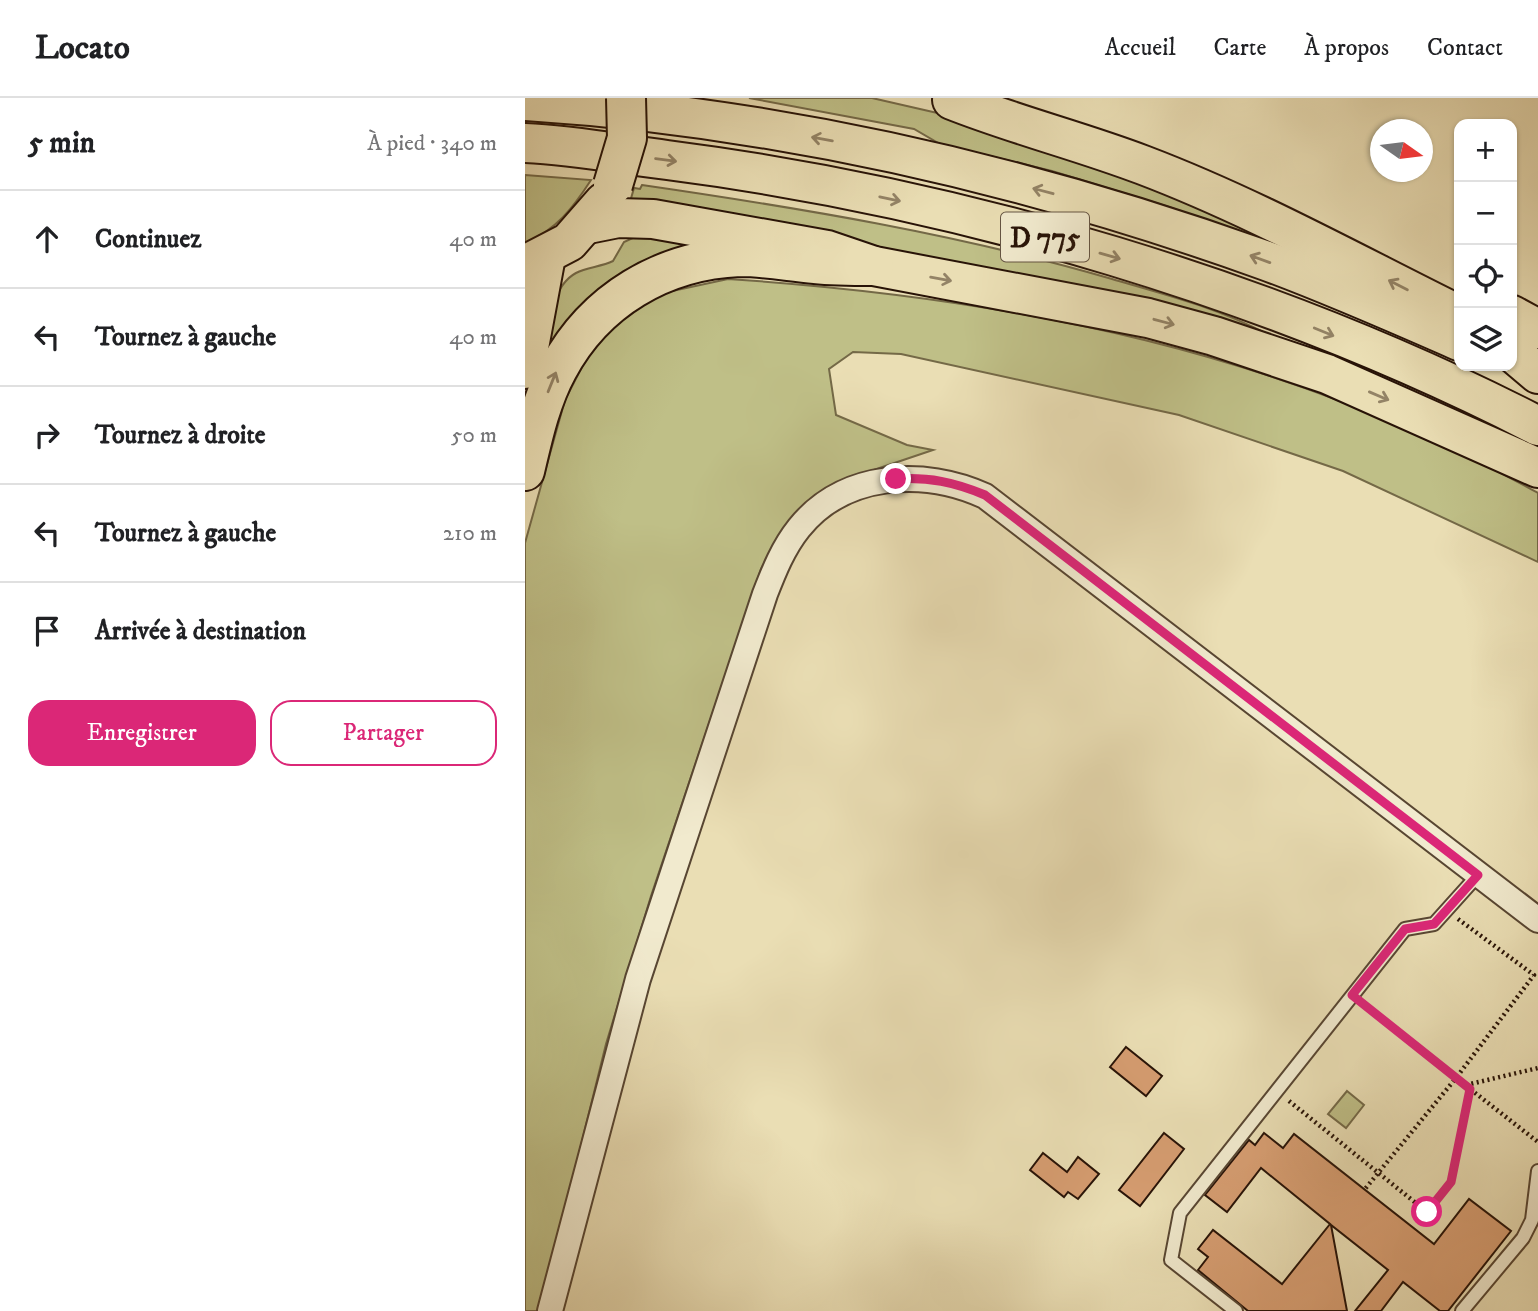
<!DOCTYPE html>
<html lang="fr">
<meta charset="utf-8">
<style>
body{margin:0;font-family:"IM FELL DW Pica",serif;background:#f6f6f6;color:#202124}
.controls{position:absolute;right:21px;top:21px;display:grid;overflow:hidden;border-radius:14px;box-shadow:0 2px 5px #0004}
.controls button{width:63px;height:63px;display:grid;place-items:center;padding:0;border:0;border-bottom:2px solid #e0e0e0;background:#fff;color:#202124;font:35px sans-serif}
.compass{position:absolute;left:845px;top:21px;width:63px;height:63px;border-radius:50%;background:#fff;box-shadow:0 2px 5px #0004;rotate:104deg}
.stop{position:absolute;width:21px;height:21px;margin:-16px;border:5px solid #db2777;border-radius:50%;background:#fff}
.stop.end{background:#db2777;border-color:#fff;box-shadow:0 2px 7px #0008}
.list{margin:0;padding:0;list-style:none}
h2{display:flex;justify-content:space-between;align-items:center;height:91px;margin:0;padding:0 28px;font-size:30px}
h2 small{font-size:23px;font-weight:400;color:#757577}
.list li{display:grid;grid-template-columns:46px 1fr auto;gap:21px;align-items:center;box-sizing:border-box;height:98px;padding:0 28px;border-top:2px solid #e0e0e0}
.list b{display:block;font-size:26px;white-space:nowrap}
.list em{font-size:23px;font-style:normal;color:#757577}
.actions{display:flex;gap:14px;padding:21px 28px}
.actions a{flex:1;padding:16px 0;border:2px solid #db2777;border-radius:21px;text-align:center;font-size:24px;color:#db2777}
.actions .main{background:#db2777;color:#fff}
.icon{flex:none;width:38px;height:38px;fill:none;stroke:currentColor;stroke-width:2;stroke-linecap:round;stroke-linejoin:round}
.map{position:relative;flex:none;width:1013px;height:1213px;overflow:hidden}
header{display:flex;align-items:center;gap:42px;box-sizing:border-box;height:98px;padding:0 35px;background:#fff;border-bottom:2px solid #e0e0e0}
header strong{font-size:33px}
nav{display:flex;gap:38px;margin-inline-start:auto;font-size:24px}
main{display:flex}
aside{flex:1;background:#fff}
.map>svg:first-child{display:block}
</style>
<header>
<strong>Locato</strong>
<nav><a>Accueil</a><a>Carte</a><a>À propos</a><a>Contact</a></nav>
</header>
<main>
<aside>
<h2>5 min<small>À pied · 340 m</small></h2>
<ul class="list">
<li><svg class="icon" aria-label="ahead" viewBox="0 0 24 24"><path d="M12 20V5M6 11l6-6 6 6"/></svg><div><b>Continuez</b></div><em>40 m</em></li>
<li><svg class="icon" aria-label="left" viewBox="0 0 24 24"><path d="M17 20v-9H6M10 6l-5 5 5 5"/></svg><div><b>Tournez à gauche</b></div><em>40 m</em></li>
<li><svg class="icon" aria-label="right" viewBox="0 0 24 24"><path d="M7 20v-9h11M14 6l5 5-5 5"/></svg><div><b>Tournez à droite</b></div><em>50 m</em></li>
<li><svg class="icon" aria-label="left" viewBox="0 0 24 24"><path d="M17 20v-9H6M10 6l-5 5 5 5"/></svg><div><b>Tournez à gauche</b></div><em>210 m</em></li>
<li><svg class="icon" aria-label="arrive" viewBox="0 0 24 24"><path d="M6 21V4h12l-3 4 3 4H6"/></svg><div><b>Arrivée à destination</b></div></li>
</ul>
<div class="actions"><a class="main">Enregistrer</a><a>Partager</a></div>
</aside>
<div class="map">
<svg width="1013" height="1213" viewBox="0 0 1013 1213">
<rect width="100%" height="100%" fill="#eadeb4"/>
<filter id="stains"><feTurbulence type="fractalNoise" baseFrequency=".00286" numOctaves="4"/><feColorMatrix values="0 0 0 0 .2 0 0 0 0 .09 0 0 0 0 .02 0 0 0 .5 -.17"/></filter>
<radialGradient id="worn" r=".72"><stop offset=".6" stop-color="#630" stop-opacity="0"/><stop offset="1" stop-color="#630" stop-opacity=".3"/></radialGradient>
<!-- green -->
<g fill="#bfbf87" stroke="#746947" stroke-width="2">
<path d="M 224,0 L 347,0 L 456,25 L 653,91 L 779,157 L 644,109 L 527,73 L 415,46 L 389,31 Z"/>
<path d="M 0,77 L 66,82 C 48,110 31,132 0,145 Z"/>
<path d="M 117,87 C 275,110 433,136 587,181 C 639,196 693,210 742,236 L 105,104 L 109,90 L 115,91 Z"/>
<path d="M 112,138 L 184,145 L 18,266 C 23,238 23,190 51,175 C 62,169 76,169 88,163 L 99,144 Z"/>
<path d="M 203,181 C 489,200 760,254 1013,395 L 1013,464 L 818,373 L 654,317 L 376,256 L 328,254 L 304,271 L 311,317 L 382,347 L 408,352 L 325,380 L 259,431 L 236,471 L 126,798 L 81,946 L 15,1213 L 0,1213 L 0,445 L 40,302 L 60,263 L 85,228 L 124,198 Z"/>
<path d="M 822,993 L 839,1007 L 821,1030 L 803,1016 Z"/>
</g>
<!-- building -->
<g fill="#d69d71" stroke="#281307" stroke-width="2">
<path d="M 601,949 L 637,978 L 621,998 L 585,969 Z"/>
<path d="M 639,1035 L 659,1051 L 615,1108 L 594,1092 Z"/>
<path d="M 739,1035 L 758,1050 L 769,1036 L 909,1146 L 944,1101 L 986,1133 L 923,1213 L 915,1213 L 878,1184 L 856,1213 L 830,1213 L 863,1172 L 806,1127 L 822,1213 L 723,1213 L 673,1172 L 683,1159 L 673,1151 L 688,1132 L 757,1186 L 805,1126 L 736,1070 L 702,1114 L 680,1097 L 724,1042 L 730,1047 Z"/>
<path d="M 518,1055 L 542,1074 L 553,1059 L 574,1076 L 553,1101 L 543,1094 L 539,1099 L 505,1072 Z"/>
</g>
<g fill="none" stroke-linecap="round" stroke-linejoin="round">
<!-- service casing -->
<g stroke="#584632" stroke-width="16">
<g id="service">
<path d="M 711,1213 L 646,1162 L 655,1115 L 880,831 L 909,826 L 953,777"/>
<path d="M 937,1213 L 998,1140 L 1007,1122 L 1013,1073"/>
</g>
</g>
<!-- minor casing -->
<g stroke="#584632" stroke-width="28">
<path id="minor" d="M 25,1213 L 113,881 L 240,496 C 249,473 258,450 274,430 C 319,374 399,370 460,398 L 1013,822"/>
</g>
<!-- trunk casing -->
<g stroke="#281307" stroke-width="42">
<g id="trunk">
<path d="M 427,2 C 490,27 555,43 618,67 C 726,108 827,164 930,215"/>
<path d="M 0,3 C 251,19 502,77 739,162 C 805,186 870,215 934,243"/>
<path d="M 0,45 C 48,47 95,56 142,62 C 438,100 748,192 1013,328"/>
<path d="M 63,126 L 93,120 L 128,121 L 302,152 L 349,168 L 623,220 L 689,238 L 802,276 L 1013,370"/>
<path d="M 0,167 L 44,144 L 79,104"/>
<path d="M 987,217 L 1013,231"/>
<path d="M 987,254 L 1013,276"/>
</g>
</g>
<!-- motorway casing -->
<g stroke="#281307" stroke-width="42">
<g id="motorway">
<path d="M 0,271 L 21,158"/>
<path d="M 0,373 C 8,339 16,302 33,271 C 70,202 138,162 215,159 C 240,159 265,164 290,166 C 309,168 329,168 349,168"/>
</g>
</g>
<!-- path -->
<g stroke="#281307" stroke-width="4.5" stroke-dasharray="2 3.5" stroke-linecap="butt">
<path d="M 933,821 L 1009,877 L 931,980 L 1013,1044"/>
<path d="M 839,906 L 931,980 L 840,1091"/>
<path d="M 941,987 L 1013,970"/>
<path d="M 764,1003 L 902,1114 L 926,1084 L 945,991"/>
</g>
<!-- service -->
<use href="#service" stroke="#f1eace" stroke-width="12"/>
<!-- minor -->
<use href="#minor" stroke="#f1eace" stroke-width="24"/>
<!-- trunk -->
<use href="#trunk" stroke="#eadeb4" stroke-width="38"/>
<!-- motorway -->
<use href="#motorway" stroke="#eadeb4" stroke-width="38"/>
<!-- trunk-bridge casing -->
<g stroke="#281307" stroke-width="42" stroke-linecap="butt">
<path id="trunk-bridge" d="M 88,87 L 102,40 L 101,0"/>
</g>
<!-- trunk-bridge -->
<use href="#trunk-bridge" stroke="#eadeb4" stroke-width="38"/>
</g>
<!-- one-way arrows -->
<defs><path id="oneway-shaft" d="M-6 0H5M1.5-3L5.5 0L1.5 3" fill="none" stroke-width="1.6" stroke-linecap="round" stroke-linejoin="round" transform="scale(1.75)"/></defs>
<g stroke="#938366">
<use href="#oneway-shaft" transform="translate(297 41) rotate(-170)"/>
<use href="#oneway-shaft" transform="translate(141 62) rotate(7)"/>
<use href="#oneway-shaft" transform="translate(518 93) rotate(-165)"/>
<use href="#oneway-shaft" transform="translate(365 101) rotate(12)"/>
<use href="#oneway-shaft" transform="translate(585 158) rotate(16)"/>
<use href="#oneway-shaft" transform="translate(735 161) rotate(-160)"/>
<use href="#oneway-shaft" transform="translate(416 181) rotate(10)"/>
<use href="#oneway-shaft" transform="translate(873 187) rotate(-153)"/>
<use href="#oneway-shaft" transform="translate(639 224) rotate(15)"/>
<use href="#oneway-shaft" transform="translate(799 234) rotate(22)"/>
<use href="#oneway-shaft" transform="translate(27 284) rotate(-68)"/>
<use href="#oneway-shaft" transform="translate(854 298) rotate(23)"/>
</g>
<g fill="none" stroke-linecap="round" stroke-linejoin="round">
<!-- route -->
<path stroke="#db2777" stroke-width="9" d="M 371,381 C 404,379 429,384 460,397 L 953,777 L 909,826 L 880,831 L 827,897 L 945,991 L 926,1084 L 902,1114"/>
</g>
<g text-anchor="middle" stroke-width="7" stroke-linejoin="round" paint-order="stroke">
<!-- shield labels -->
<rect fill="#f1eace" stroke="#645443" stroke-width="2" x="476" y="114.5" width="88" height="49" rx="5"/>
<g font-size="28" font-weight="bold" fill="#281307">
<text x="520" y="149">D 775</text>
</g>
</g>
<rect width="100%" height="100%" filter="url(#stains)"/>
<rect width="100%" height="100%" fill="url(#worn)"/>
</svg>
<div class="controls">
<button>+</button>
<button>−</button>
<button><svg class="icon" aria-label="locate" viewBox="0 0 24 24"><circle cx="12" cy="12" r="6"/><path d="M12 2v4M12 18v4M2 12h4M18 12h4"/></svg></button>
<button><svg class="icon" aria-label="layers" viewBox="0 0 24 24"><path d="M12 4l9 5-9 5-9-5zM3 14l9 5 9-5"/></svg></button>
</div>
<svg class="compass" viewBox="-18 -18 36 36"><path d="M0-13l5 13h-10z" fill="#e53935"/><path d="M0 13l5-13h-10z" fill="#757577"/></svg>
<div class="stop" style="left:902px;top:1114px"></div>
<div class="stop end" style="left:371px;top:381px"></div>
</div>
</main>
